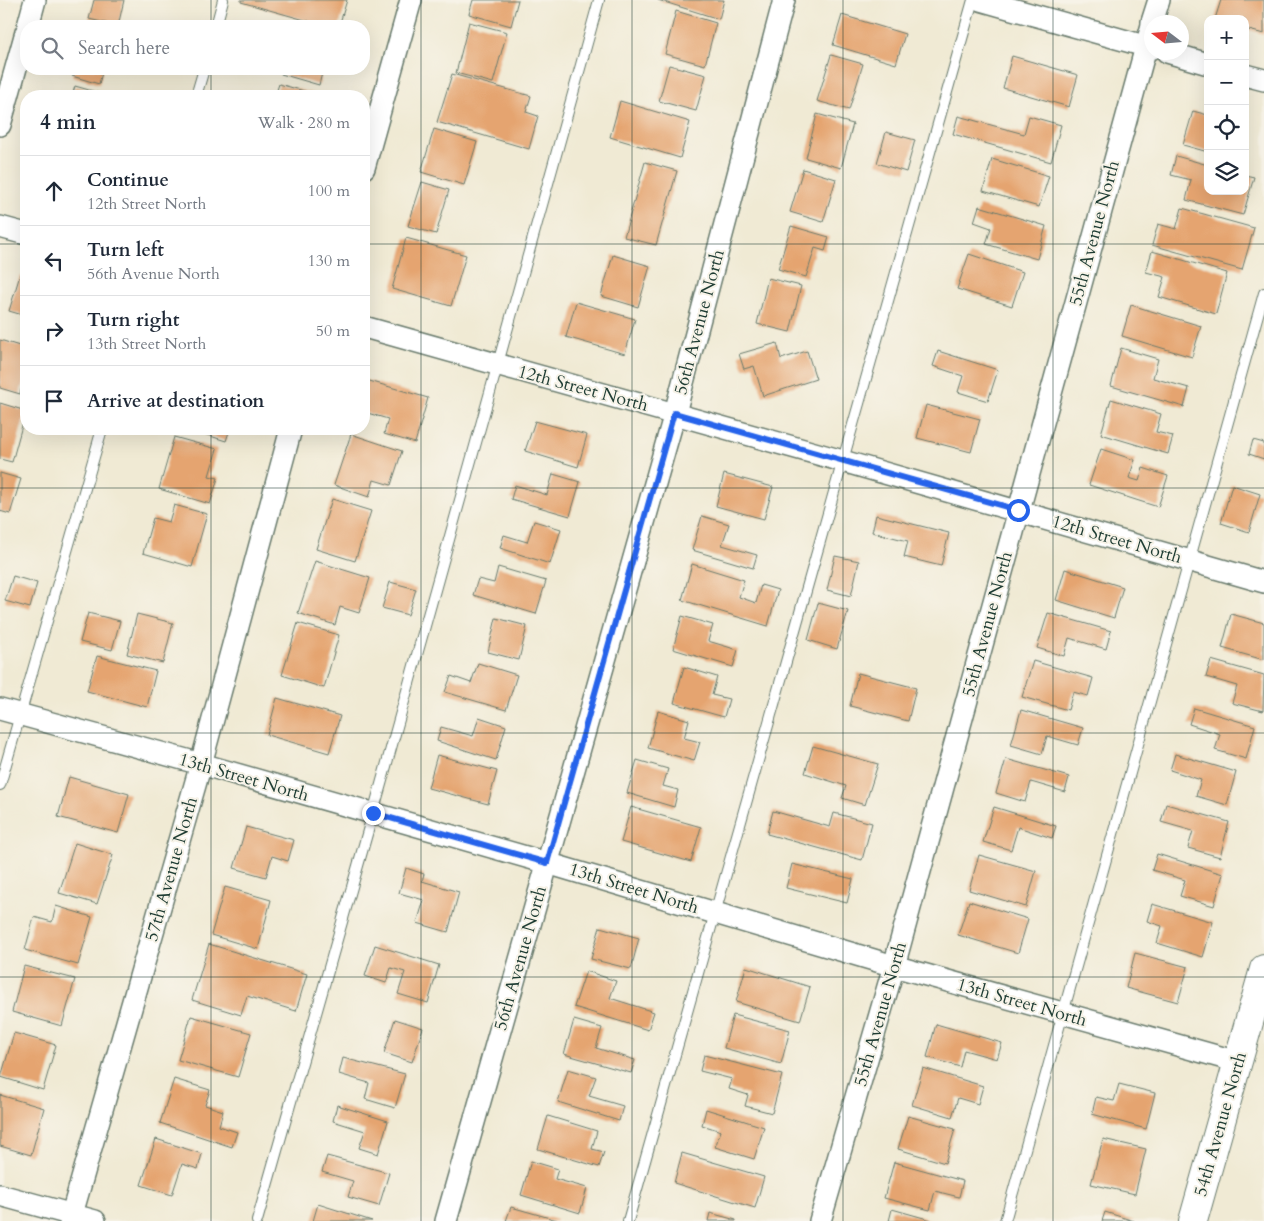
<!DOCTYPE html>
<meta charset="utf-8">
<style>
body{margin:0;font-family:Cardo,serif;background:#f6f6f7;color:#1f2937}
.controls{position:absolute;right:15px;top:15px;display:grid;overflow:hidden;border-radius:10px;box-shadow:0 5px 20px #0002}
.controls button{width:45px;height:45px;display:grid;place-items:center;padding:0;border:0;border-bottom:1px solid #e0e1e3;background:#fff;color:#1f2937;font:25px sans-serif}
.compass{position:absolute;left:1144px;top:15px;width:45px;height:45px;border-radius:50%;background:#fff;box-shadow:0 5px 20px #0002;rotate:286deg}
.stop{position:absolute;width:15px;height:15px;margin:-11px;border:4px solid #2563eb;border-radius:50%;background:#fff}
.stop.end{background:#2563eb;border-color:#fff;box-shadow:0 1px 5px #0008}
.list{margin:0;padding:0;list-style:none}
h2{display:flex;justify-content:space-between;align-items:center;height:65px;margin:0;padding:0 20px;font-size:21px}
h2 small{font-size:16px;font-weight:400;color:#747a83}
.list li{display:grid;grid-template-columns:32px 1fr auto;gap:15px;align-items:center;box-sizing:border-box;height:70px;padding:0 20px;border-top:1px solid #e0e1e3}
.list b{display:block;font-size:19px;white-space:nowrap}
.list p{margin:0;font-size:16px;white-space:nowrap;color:#747a83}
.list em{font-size:16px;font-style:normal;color:#747a83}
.icon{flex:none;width:28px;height:28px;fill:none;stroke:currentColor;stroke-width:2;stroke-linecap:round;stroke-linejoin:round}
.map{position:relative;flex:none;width:1264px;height:1221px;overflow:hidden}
.search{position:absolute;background:#fff;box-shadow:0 5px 20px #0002;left:20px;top:20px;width:350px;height:55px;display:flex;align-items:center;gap:12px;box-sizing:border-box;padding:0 18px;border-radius:20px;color:#747a83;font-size:19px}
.panel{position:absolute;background:#fff;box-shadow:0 5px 20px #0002;left:20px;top:90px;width:350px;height:345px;border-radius:20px}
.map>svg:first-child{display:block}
</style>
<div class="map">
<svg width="1264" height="1221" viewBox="0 0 1264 1221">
<rect width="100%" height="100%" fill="#f7f3e8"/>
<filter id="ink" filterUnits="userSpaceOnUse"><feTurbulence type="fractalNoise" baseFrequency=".02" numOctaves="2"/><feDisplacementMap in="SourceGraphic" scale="10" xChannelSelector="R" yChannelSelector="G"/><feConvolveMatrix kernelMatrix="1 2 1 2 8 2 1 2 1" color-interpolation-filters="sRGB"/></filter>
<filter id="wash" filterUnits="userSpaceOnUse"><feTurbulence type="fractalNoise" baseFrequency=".0096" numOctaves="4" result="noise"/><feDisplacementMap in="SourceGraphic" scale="20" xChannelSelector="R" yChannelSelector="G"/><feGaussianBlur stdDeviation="1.12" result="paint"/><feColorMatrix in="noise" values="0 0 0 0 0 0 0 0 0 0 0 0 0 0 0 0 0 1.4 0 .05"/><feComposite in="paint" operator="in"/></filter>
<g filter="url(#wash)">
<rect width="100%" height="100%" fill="#f0ead4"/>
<g id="blocks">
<!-- building -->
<g fill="#e5a46f">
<path d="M 94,0 L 124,0 L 118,26 L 89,19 Z"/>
<path d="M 241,0 L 347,0 L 339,26 L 326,26 L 241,2 Z"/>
<path d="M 473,0 L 518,0 L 511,26 L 469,14 Z"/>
<path d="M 658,0 L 724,0 L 719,19 Z"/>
<path d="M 1221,0 L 1264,0 L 1264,34 L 1245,29 L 1245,19 L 1215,19 Z"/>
<path d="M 676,11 L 716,23 L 705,65 L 665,54 Z"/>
<path d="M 842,15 L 905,34 L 896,64 L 833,45 Z"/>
<path d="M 469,22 L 507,32 L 493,83 L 456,73 Z"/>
<path d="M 831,55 L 863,64 L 849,110 L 817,101 Z"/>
<path d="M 1012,56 L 1078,75 L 1069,107 L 1003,88 Z"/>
<path d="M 669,65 L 706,75 L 696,111 L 659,101 Z"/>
<path d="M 74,69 L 103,69 L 99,84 L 72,76 Z"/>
<path d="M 282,69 L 323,69 L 319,85 L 281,74 Z"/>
<path d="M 452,74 L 531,96 L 526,112 L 538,116 L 529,149 L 437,122 Z"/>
<path d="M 279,84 L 315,94 L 315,96 L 275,96 Z"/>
<path d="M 75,86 L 110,96 L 72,96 Z"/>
<path d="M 620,101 L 690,122 L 680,158 L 610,137 Z"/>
<path d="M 1193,111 L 1208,115 L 1208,152 L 1183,145 Z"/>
<path d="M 817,114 L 853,124 L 841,168 L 806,158 Z"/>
<path d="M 958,116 L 1024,134 L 1029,116 L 1061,125 L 1051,162 L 953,134 Z"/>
<path d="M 434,129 L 477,142 L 464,185 L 421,172 Z"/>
<path d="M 886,132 L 915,140 L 906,172 L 877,163 Z"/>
<path d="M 1176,156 L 1208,165 L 1208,191 L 1245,191 L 1245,175 L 1254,177 L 1243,215 L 1186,200 L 1191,180 L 1171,175 Z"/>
<path d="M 992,159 L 1049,176 L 1039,207 L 983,191 Z"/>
<path d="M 645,162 L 677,171 L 656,245 L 624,237 Z"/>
<path d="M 803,169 L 836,179 L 823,222 L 790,212 Z"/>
<path d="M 422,182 L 449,190 L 436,234 L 408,226 Z"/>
<path d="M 979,206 L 1046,226 L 1037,259 L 986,244 L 991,228 L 974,222 Z"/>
<path d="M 1182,208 L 1254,228 L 1242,270 L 1152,245 L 1158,224 L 1176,229 Z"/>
<path d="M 791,226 L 829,237 L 825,251 L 815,248 L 806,277 L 778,269 Z"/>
<path d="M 406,238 L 466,255 L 451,306 L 392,289 Z"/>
<path d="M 1152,251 L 1227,273 L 1216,314 L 1159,297 L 1165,277 L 1146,272 Z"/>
<path d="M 969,254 L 1023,272 L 1012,306 L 957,289 Z"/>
<path d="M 613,255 L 650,266 L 638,307 L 601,296 Z"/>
<path d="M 20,275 L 26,277 L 26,316 L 9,311 Z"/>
<path d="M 768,278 L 801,286 L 790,332 L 757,324 Z"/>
<path d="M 576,302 L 635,319 L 625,354 L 566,337 Z"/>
<path d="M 1131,305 L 1201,326 L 1192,357 L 1122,336 Z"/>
<path d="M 0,340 L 26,348 L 26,379 L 24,379 L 20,394 L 0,388 Z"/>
<path d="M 777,343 L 781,359 L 807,351 L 816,379 L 763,396 L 754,366 L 744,369 L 739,354 Z"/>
<path d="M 1121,348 L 1158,359 L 1153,378 L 1189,388 L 1184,407 L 1111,386 Z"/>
<path d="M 938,351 L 998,370 L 988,401 L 958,392 L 963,376 L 933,366 Z"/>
<path d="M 366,380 L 428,398 L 415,443 L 384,434 L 388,419 L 364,412 L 364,388 Z"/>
<path d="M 1111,399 L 1161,414 L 1156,432 L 1173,436 L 1168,454 L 1101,434 Z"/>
<path d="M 0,403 L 26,411 L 12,462 L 0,459 Z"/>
<path d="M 926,405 L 980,419 L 971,452 L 917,438 Z"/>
<path d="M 535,421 L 587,435 L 578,467 L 525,451 Z"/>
<path d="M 188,429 L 230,429 L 226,441 Z"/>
<path d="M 351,434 L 402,451 L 391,485 L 374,480 L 369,497 L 334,485 Z"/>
<path d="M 174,437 L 217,449 L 209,476 L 218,478 L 210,504 L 159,489 Z"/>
<path d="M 1253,440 L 1264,443 L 1264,459 L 1249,454 Z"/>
<path d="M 1101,449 L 1135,460 L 1129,478 L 1139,481 L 1143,468 L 1168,476 L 1158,507 L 1089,485 Z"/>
<path d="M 0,473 L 21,479 L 10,514 L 0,511 Z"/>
<path d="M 553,474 L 580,482 L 570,516 L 511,499 L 515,485 L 547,495 Z"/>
<path d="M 724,474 L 773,487 L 764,519 L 716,506 Z"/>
<path d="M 1232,485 L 1260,494 L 1249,532 L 1221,523 Z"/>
<path d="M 332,499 L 371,511 L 355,561 L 316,549 Z"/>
<path d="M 174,505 L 207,514 L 192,567 L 143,553 L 153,518 L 169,522 Z"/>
<path d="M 876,515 L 949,533 L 941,566 L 904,557 L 908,541 L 872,532 Z"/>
<path d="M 702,516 L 729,524 L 722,545 L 757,555 L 753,568 L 692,550 Z"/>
<path d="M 534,521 L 561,529 L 550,564 L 500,548 L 504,535 L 527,542 Z"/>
<path d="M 835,556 L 859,561 L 851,596 L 827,590 Z"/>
<path d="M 315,561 L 370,578 L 359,613 L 340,607 L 335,625 L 298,613 Z"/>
<path d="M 692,564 L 744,580 L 739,597 L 756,603 L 761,585 L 778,590 L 768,626 L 682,600 Z"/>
<path d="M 498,567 L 546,581 L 536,614 L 473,595 L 478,579 L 494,583 Z"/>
<path d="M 1065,569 L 1123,587 L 1114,618 L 1056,600 Z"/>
<path d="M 13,576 L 37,583 L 30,608 L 5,601 Z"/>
<path d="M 390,582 L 416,589 L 408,615 L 382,608 Z"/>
<path d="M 818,603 L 848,611 L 837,649 L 808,640 Z"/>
<path d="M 88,613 L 120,621 L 112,650 L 80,642 Z"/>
<path d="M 1048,613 L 1111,631 L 1106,649 L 1069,638 L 1064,656 L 1037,648 Z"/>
<path d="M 137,614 L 173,623 L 163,663 L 127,654 Z"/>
<path d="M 1231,614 L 1264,623 L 1264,660 L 1222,648 Z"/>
<path d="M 682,616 L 713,625 L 708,641 L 738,650 L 733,667 L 673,649 Z"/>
<path d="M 496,618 L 527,626 L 519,660 L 488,652 Z"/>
<path d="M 298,623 L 339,635 L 324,688 L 282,675 Z"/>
<path d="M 97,656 L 156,671 L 147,707 L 87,691 Z"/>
<path d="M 1211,660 L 1264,675 L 1263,711 L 1232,703 L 1237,686 L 1206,677 Z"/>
<path d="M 1033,661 L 1093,678 L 1088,696 L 1073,692 L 1068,710 L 1022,697 Z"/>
<path d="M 478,663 L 517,675 L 506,710 L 445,692 L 451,676 L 471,683 Z"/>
<path d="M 684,667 L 717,677 L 712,695 L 729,699 L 724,717 L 674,703 Z"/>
<path d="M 858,673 L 916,688 L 908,721 L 850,706 Z"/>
<path d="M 277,698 L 340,716 L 329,753 L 267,735 Z"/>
<path d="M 1194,708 L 1255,726 L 1246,759 L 1215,750 L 1220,734 L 1189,724 Z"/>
<path d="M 1021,710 L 1083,728 L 1078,745 L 1047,736 L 1042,754 L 1011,745 Z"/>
<path d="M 658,711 L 689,720 L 684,738 L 700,742 L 694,761 L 648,748 Z"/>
<path d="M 479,717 L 506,726 L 496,760 L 437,741 L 441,727 L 473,736 Z"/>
<path d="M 813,746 L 878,764 L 865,805 L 842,798 L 846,786 L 805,773 Z"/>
<path d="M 1175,754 L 1236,772 L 1227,805 L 1196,796 L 1201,780 L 1170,770 Z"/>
<path d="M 437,755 L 497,771 L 488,804 L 428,788 Z"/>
<path d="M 1006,759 L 1069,777 L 1065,792 L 1031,782 L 1025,802 L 996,793 Z"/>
<path d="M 637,760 L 668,769 L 663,786 L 678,790 L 674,807 L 627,793 Z"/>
<path d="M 69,777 L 129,794 L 118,833 L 58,817 Z"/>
<path d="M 1166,804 L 1229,822 L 1220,857 L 1188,848 L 1193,831 L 1161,822 Z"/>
<path d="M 631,807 L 701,827 L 691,862 L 621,842 Z"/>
<path d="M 994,807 L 1056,826 L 1052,838 L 1018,827 L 1011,850 L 983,842 Z"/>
<path d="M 773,811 L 830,827 L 834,813 L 872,823 L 862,860 L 767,834 Z"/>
<path d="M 246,827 L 294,840 L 288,861 L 272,856 L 266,877 L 234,868 Z"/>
<path d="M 75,843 L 113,855 L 97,904 L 59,893 Z"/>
<path d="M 1157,854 L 1223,874 L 1214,906 L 1180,896 L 1185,880 L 1152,870 Z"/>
<path d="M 979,855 L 1036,871 L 1026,907 L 969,890 Z"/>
<path d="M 792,864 L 853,879 L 847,903 L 786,888 Z"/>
<path d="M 406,868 L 424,874 L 422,881 L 459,892 L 448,932 L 417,923 L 424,900 L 399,893 Z"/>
<path d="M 225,887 L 271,900 L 258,949 L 211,935 Z"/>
<path d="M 969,901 L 1028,919 L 1018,953 L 958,935 Z"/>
<path d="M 1152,904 L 1213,922 L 1203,957 L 1157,943 L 1162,926 L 1147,921 Z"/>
<path d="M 56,906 L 92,917 L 78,965 L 25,950 L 34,917 L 52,922 Z"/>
<path d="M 600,927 L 639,938 L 631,969 L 591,959 Z"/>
<path d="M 209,944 L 307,974 L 296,1011 L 247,996 L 241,1015 L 192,1000 Z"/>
<path d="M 375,945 L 439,965 L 428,1003 L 398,994 L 405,972 L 391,968 L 386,983 L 365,976 Z"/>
<path d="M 1135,953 L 1188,967 L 1178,1002 L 1126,988 Z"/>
<path d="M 24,966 L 75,979 L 62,1026 L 12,1012 Z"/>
<path d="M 746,967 L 810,987 L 800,1021 L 736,1002 Z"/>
<path d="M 586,971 L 616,981 L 610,998 L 654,1012 L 648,1030 L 574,1007 Z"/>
<path d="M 733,1015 L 790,1030 L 781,1064 L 724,1048 Z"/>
<path d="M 191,1016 L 251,1033 L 238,1077 L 178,1060 Z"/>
<path d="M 395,1019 L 423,1028 L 412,1062 L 384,1053 Z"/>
<path d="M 574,1020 L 602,1028 L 596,1048 L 635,1060 L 631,1073 L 564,1054 Z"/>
<path d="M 936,1024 L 1002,1043 L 997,1059 L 964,1050 L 960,1067 L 927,1057 Z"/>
<path d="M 14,1033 L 56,1045 L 43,1090 L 1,1077 Z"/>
<path d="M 704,1055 L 782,1075 L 772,1113 L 745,1106 L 748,1095 L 729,1089 L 732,1079 L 700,1071 Z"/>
<path d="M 343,1058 L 405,1074 L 395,1108 L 365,1099 L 369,1083 L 339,1074 Z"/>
<path d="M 923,1068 L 983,1086 L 978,1104 L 958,1098 L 952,1117 L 912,1105 Z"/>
<path d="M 568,1069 L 596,1077 L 589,1096 L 623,1106 L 619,1121 L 558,1102 Z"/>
<path d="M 174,1079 L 210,1090 L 205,1105 L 223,1111 L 219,1126 L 237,1132 L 232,1147 L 160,1123 Z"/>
<path d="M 1119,1084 L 1155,1093 L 1146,1129 L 1092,1114 L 1096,1097 L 1114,1101 Z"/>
<path d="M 0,1095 L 44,1108 L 31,1155 L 0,1146 Z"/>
<path d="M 337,1105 L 388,1121 L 378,1154 L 359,1148 L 365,1131 L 333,1121 Z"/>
<path d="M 706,1109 L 764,1127 L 754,1159 L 715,1147 L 721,1131 L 702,1125 Z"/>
<path d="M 548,1116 L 597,1131 L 592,1149 L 604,1152 L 599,1167 L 538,1149 Z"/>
<path d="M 908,1116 L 955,1129 L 945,1163 L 898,1149 Z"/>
<path d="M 156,1139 L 202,1154 L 198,1169 L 182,1164 L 172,1195 L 141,1185 Z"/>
<path d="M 1103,1139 L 1146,1149 L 1135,1194 L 1091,1184 Z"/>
<path d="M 682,1153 L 764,1177 L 755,1208 L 674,1183 Z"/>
<path d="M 327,1156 L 389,1173 L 379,1206 L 348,1197 L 353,1181 L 322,1172 Z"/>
<path d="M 531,1161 L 558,1169 L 555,1179 L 587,1188 L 580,1213 L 521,1195 Z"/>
<path d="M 894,1162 L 963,1181 L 959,1197 L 935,1191 L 930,1210 L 884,1198 Z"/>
<path d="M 318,1204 L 372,1221 L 313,1221 Z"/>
<path d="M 511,1207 L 557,1220 L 557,1221 L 506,1221 Z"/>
<path d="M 892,1209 L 931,1220 L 931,1221 L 889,1221 Z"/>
<path d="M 1105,1212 L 1134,1221 L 1102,1221 Z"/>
<path d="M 710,1213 L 736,1220 L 736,1221 L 708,1221 Z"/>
</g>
</g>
</g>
<g filter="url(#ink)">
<use href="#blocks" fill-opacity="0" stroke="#687a6c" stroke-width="1"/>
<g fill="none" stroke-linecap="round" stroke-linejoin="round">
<!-- lane casing -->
<g stroke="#687a6c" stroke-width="12">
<g id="lane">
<path d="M 216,26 L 223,0"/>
<path d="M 196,96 L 204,69"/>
<path d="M 0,785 L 102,429"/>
<path d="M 257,1221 L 373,813 L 599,0"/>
<path d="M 628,1221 C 742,814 859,407 973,0"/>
<path d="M 1005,1221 L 1264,293"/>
</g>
</g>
<!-- street casing -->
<g stroke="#687a6c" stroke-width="24">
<g id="street">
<path d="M 980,0 L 1152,48"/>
<path d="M 1152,22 L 1159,0"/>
<path d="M 28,26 L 35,0"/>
<path d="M 1167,52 L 1208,64"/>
<path d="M 1245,75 L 1264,80"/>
<path d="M 0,125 L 26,32"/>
<path d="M 364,168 L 411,0"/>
<path d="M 0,227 L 26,234"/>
<path d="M 364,327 C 664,410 965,495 1264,582"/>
<path d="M 0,709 L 201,764 L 547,863 L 894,966 L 1238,1062"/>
<path d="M 0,1195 L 95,1221"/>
<path d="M 70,1221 L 201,764 L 291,429"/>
<path d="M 446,1221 L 675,413 L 784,0"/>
<path d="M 820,1221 L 894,966 L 1152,25"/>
</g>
</g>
<!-- secondary casing -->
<g stroke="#687a6c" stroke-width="30">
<path id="secondary" d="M 1193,1221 L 1264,969"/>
</g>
<!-- lane -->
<use href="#lane" stroke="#fff" stroke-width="10"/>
<!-- street -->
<use href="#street" stroke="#fff" stroke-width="21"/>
<!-- secondary -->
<use href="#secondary" stroke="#fff" stroke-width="28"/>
</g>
</g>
<g fill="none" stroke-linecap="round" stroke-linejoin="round" filter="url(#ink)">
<!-- route -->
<path stroke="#2563eb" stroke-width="6" d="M 373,813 L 547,863 L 674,413 L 1018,510"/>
</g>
<!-- grid -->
<path fill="none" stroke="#1f3d34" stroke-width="1" stroke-opacity="0.55" d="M 211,0 L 211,26M 421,0 L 421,1221M 632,0 L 632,1221M 843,0 L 843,1221M 1053,0 L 1053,1221M 211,69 L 211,96M 0,244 L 26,244M 364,244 L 1264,244M 211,429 L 211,1221M 0,488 L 1264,488M 0,733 L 1264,733M 0,977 L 1264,977"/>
<g text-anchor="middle" stroke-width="4" stroke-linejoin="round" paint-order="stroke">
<!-- street labels -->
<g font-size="18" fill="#1f3d34" stroke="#f7f3e8">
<text transform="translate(1094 233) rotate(-75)" y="6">55th Avenue North</text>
<text transform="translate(699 322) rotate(-75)" y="6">56th Avenue North</text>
<text transform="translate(583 388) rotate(15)" y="6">12th Street North</text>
<text transform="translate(1117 539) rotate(16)" y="6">12th Street North</text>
<text transform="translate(987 624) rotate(-75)" y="6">55th Avenue North</text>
<text transform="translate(244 777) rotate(16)" y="6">13th Street North</text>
<text transform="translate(171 869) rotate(-74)" y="6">57th Avenue North</text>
<text transform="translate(634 888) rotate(17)" y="6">13th Street North</text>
<text transform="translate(520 958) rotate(-74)" y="6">56th Avenue North</text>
<text transform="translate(1022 1002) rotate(16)" y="6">13th Street North</text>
<text transform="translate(880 1014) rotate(-74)" y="6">55th Avenue North</text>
<text transform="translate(1220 1124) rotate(-74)" y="6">54th Avenue North</text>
</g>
</g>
</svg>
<div class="controls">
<button>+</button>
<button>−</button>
<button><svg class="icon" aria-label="locate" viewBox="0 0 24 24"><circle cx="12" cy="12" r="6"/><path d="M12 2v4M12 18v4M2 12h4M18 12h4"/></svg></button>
<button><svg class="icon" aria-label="layers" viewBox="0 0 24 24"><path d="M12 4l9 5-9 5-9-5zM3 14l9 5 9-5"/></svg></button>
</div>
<svg class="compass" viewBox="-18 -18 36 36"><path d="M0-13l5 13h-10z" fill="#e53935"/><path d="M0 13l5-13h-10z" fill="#747a83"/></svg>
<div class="stop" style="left:1018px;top:510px"></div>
<div class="stop end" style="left:373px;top:813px"></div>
<div class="search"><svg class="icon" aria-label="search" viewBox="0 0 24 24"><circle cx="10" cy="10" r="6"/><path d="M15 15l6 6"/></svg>Search here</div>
<section class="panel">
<h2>4 min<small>Walk · 280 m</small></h2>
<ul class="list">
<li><svg class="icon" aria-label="ahead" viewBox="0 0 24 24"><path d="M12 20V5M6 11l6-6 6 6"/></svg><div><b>Continue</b><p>12th Street North</p></div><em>100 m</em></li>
<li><svg class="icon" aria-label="left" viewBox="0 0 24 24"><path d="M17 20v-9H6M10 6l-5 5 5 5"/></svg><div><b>Turn left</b><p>56th Avenue North</p></div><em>130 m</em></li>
<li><svg class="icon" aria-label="right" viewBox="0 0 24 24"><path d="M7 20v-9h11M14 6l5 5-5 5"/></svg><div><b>Turn right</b><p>13th Street North</p></div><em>50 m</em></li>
<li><svg class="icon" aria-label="arrive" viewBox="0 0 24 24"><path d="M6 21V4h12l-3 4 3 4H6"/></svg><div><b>Arrive at destination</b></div></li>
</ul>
</section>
</div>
